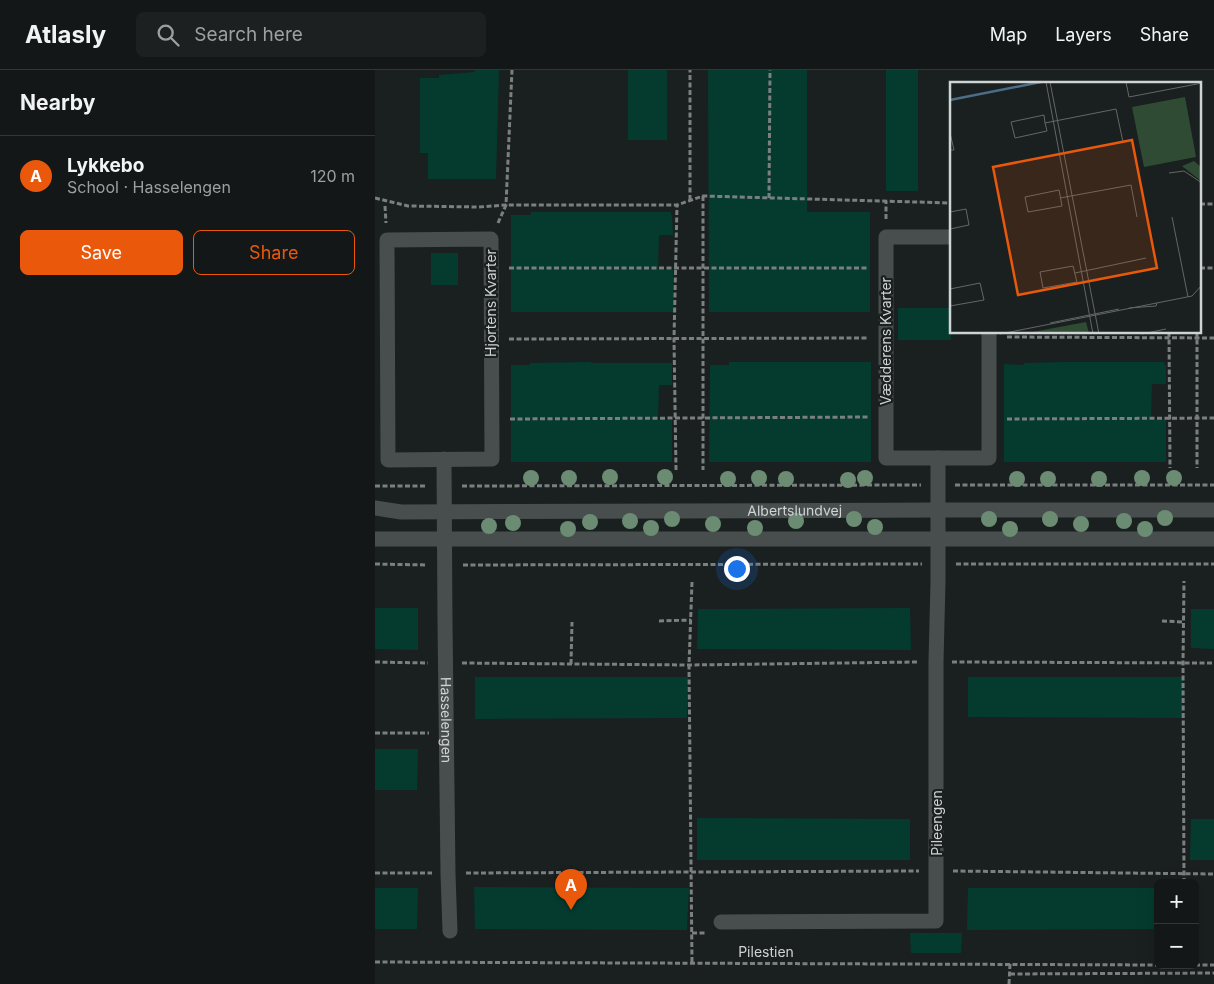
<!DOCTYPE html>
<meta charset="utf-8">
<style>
body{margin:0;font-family:Inter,sans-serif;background:#1d2020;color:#f1f3f6}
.controls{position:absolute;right:15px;bottom:15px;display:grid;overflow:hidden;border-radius:8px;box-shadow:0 5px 20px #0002}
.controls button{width:45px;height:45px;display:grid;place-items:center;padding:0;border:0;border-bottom:1px solid #333636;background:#141717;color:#f1f3f6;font:25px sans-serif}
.you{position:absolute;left:361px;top:498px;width:18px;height:18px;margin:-12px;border:4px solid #fff;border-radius:50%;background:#1a73e8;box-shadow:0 0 0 8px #1a73e833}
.badge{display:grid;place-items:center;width:32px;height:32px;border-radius:50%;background:#ea580c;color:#fff;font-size:16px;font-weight:700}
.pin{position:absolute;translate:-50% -41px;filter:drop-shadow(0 1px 2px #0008)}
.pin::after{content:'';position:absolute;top:26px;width:18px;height:15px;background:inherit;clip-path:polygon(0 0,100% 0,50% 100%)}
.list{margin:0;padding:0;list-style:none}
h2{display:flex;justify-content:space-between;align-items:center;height:65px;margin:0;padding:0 20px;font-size:21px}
h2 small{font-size:16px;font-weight:400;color:#9d9fa1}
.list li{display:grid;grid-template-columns:32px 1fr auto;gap:15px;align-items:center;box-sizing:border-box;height:80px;padding:0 20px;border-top:1px solid #333636}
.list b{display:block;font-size:19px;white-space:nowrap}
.list p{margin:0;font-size:16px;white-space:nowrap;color:#9d9fa1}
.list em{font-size:16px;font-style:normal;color:#9d9fa1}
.actions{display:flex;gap:10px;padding:15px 20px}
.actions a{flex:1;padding:11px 0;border:1px solid #ea580c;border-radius:8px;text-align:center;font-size:18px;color:#ea580c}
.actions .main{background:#ea580c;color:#fff}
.icon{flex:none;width:28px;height:28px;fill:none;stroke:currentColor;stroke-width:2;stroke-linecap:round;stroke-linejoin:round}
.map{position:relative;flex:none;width:839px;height:914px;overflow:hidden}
header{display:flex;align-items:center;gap:30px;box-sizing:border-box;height:70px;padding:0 25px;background:#141717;border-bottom:1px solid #333636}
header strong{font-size:24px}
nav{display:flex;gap:28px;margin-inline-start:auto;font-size:18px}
.search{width:350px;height:45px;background:#1d2020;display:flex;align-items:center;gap:12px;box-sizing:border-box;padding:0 18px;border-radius:8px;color:#9d9fa1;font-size:19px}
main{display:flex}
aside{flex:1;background:#141717}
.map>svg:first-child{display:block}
</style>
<header>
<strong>Atlasly</strong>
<div class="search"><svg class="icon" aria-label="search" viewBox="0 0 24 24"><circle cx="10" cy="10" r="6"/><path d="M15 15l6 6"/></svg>Search here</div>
<nav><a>Map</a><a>Layers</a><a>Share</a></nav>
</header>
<main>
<aside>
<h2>Nearby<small></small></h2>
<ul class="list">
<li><span class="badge">A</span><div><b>Lykkebo</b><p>School · Hasselengen</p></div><em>120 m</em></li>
</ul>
<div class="actions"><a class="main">Save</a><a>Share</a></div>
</aside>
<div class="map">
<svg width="839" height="914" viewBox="0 0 839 914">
<rect width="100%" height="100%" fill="#1a1f1f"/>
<!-- building -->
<g fill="#053b2f">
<path d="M 100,0 L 124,0 L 121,109 L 53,109 L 53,83 L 45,83 L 45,8 L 64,8 L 64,5 L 100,2 Z"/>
<rect x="253" y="0" width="39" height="70"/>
<path d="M 333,0 L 432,0 L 432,142 L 495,142 L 495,242 L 334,242 Z"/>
<rect x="511" y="0" width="32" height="121"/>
<path d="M 156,142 L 296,142 L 296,145 L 297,145 L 298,165 L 284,165 L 283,200 L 298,200 L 298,242 L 136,242 L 136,145 L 156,145 Z"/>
<rect x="56" y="183" width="27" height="32"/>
<rect x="523" y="238" width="53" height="32"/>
<path d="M 216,292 L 216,293 L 297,293 L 297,315 L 284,315 L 283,350 L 297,350 L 297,392 L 136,392 L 136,295 L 155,295 L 155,293 Z"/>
<path d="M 354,292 L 496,292 L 496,392 L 334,392 L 335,295 L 354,295 Z"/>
<path d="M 688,292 L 789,292 L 790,295 L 791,295 L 791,314 L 777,314 L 776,350 L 791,349 L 791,392 L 629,392 L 629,294 L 649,295 L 649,293 Z"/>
<path d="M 0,538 L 43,538 L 43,580 L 0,579 Z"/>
<path d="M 535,538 L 536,580 L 322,579 L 323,539 Z"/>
<path d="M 816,539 L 839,539 L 839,579 L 816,578 Z"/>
<path d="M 100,607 L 313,607 L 312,648 L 100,649 Z"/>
<path d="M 593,607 L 808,607 L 807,648 L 593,647 Z"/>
<path d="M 0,679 L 43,679 L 42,720 L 0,720 Z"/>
<path d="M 322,748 L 535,749 L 535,790 L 322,790 Z"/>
<path d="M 816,749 L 839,749 L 839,790 L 815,790 Z"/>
<path d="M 99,817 L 314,818 L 312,860 L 100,859 Z"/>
<path d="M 0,818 L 43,818 L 42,859 L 0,859 Z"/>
<path d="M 593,818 L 783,818 L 783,859 L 592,860 Z"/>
<path d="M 535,863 L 587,863 L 586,883 L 536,883 Z"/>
</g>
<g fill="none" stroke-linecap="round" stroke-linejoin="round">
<!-- path -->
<g stroke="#7b7f7f" stroke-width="3" stroke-dasharray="5 2.5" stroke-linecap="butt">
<path d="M 328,126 L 328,400"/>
<path d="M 0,128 L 33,136 L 104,137 L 131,135 L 137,0"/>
<path d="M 394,128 L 395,0"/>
<path d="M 315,130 L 315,0"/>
<path d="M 825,134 L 839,134"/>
<path d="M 10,136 L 11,153"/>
<path d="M 511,149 L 511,131"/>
<path d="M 123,153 L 131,135 L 302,135 L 328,126 L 576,133"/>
<path d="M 134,198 L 493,198"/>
<path d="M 825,198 L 839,198"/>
<path d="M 794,262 L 795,398"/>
<path d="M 822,262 L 822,398"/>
<path d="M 632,267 L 839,268"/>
<path d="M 134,269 L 493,268"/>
<path d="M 135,349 L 493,347"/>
<path d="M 632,349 L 839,348"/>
<path d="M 301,400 L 299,269 L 302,135"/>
<path d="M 580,415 L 839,415"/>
<path d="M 0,416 L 51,416"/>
<path d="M 87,416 L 546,415"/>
<path d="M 0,494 L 52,495"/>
<path d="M 581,494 L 839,494"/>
<path d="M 88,495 L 547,494"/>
<path d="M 317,512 L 314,595 L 317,893"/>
<path d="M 284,551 L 316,550"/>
<path d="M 787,551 L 809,552"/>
<path d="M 0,592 L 53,593"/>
<path d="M 577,592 L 839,593"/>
<path d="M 87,593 L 314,595 L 543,592"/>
<path d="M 196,594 L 197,552"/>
<path d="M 0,663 L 54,663"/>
<path d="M 578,801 L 839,804"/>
<path d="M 0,803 L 57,803"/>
<path d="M 91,803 L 544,801"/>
<path d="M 809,813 L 808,593 L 809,511"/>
<path d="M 317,863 L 331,863"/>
<path d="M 0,892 L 783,895"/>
<path d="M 820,895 L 839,895"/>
<path d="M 635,904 L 839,903"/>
<path d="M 634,914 L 635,894"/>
</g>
<!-- minor -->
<g stroke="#484e4e" stroke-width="15">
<path d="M 576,167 L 511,167 L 511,388 L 614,388 L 614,262"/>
<path d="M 116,169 L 117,389 L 13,390 L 12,170 Z"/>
<path id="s1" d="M 69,389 L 70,552 L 73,804 L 75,861"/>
<path id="s2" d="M 0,438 L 26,442 L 563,440 L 839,440"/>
<path d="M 0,469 L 839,469"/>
<path d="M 346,852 L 561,851 L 561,592 L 563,511 L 563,388"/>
</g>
</g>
<!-- trees -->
<g fill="#6b8c72">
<circle cx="235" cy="407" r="8"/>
<circle cx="290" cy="407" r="8"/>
<circle cx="156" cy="408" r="8"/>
<circle cx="194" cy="408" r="8"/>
<circle cx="384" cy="408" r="8"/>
<circle cx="490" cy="408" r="8"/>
<circle cx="767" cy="408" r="8"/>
<circle cx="799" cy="408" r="8"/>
<circle cx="353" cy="409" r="8"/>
<circle cx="411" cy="409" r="8"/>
<circle cx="642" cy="409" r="8"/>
<circle cx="673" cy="409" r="8"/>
<circle cx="724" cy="409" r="8"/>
<circle cx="473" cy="410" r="8"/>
<circle cx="790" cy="448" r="8"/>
<circle cx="297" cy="449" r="8"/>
<circle cx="479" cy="449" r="8"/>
<circle cx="614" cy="449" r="8"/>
<circle cx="675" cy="449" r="8"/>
<circle cx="255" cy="451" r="8"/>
<circle cx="421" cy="451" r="8"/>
<circle cx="749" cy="451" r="8"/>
<circle cx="215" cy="452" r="8"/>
<circle cx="138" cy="453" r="8"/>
<circle cx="338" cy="454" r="8"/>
<circle cx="706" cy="454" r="8"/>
<circle cx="114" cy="456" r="8"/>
<circle cx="500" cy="457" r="8"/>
<circle cx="276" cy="458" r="8"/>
<circle cx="380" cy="458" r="8"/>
<circle cx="193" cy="459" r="8"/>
<circle cx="635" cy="459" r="8"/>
<circle cx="770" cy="459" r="8"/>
</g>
<g text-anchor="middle" stroke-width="4.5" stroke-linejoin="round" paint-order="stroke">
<!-- street labels -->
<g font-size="14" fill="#d0d3d3" stroke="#1a1f1f">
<text transform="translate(116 233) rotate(-90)" y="5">Hjortens Kvarter</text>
<text transform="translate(511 271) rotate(-90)" y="5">Vædderens Kvarter</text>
<text dy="5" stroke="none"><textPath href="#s2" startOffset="420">Albertslundvej</textPath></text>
<text dy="5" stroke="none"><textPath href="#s1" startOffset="261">Hasselengen</textPath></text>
<text transform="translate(562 753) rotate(-90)" y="5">Pileengen</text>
<text x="391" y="887">Pilestien</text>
</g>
</g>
<!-- overview -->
<g transform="translate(575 12)">
<rect width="251" height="251" fill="#1a1f1f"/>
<path d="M 235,15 L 246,75 L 194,85 L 182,25 ZM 244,79 L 251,85 L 251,99 L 232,84 ZM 136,240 L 139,251 L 77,251 Z" fill="#2f4b34"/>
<path fill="none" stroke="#4b6d87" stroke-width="2.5" d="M 0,18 L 91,0"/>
<path fill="none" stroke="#636767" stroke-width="1" d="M 96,0 L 143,252M 100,0 L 149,252M 176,0 L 179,15 L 252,1M 95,41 L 97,49 L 65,56 L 61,40 L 94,33 L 95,41 L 166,27 L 173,60M 0,51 L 4,68 L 0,68M 219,91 L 234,89 L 252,101M 109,108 L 112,124 L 78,130 L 75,115 ZM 110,116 L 181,103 L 187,135M 0,130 L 16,127 L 19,143 L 0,147M 222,135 L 238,215M 123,184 L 127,200 L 93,206 L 90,190 ZM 125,191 L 196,176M 0,207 L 30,201 L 34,218 L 0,224M 179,226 L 206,224 L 207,221M 100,241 L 169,227M 50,252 L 242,214 L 252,203M 192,252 L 216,247"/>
<path fill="#e8590c" fill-opacity="0.15" stroke="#e8590c" stroke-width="2.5" d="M 182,58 L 207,186 L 68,213 L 43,85 Z"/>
<rect width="251" height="251" fill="none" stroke="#d0d3d3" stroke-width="2.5"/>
</g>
</svg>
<div class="controls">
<button>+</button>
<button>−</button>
</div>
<div class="you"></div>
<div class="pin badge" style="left:196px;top:840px">A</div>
</div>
</main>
